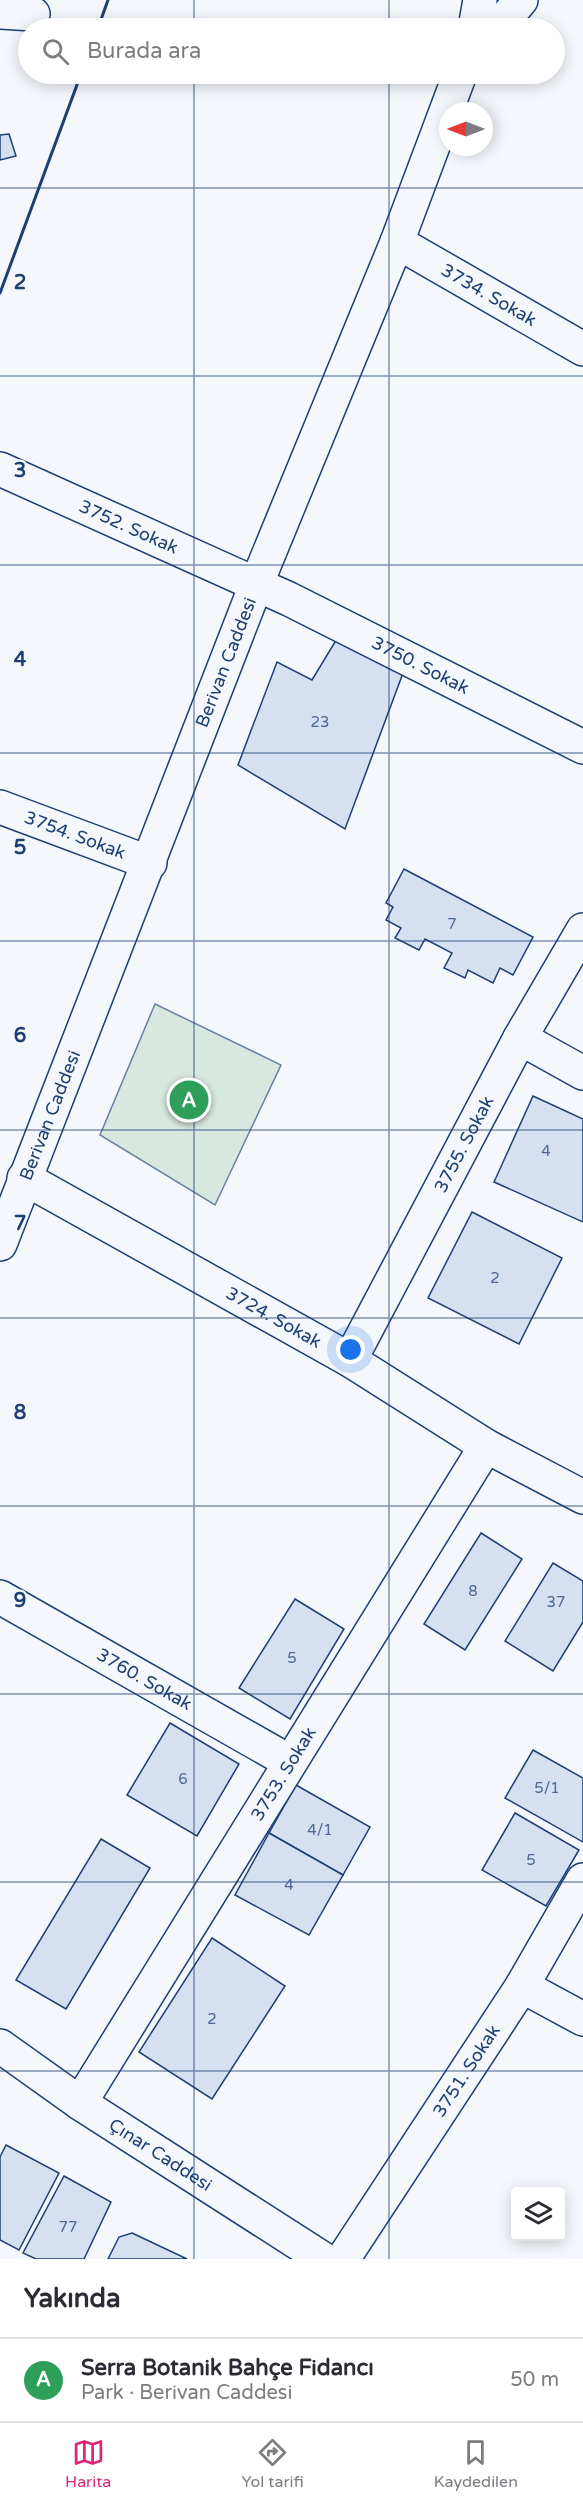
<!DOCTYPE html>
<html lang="tr">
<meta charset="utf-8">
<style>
body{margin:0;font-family:"Varela Round",sans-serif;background:#f2f2f3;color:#2b2b33}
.controls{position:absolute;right:18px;bottom:18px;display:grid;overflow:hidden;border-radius:6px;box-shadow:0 3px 15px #0003}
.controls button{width:54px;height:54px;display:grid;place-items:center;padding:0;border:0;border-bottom:2px solid #e1e1e2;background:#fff;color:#2b2b33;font:30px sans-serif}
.compass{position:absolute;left:439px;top:102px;width:54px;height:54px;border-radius:50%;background:#fff;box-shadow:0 3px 15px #0003;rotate:270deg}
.you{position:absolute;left:351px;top:1350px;width:21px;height:21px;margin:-15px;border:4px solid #fff;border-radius:50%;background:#1a73e8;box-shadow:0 0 0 9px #1a73e833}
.badge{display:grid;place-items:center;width:39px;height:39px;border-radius:50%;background:#db2777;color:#fff;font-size:20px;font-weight:700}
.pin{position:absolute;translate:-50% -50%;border:3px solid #fff;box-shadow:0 2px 6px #0006}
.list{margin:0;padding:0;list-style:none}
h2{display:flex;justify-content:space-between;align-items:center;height:78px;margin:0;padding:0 24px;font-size:26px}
h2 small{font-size:20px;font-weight:400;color:#7c7c81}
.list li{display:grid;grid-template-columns:39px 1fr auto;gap:18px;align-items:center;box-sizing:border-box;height:84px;padding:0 24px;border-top:2px solid #e1e1e2}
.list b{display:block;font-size:22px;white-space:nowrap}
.list p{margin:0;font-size:20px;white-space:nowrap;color:#7c7c81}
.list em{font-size:20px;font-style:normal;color:#7c7c81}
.icon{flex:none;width:33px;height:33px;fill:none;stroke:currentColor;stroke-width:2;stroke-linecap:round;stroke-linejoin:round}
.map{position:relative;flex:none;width:583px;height:2259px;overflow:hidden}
.search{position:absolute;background:#fff;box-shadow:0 3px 15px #0003;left:18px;right:18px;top:18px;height:66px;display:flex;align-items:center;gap:15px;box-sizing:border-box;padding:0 21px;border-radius:33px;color:#7c7c81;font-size:22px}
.sheet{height:162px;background:#fff}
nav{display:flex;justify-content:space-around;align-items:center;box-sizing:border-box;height:84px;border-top:2px solid #e1e1e2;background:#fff;font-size:16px;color:#7c7c81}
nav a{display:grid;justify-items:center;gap:3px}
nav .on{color:#db2777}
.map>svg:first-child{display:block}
</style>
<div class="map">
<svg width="583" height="2259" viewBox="0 0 583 2259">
<rect width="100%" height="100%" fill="#f4f7fb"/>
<!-- green -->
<path fill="#d7e8df" stroke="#687fa3" stroke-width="1.5" d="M 155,1004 L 281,1065 L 215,1205 L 100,1135 Z"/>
<!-- building -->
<g fill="#d5e0f0" stroke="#1d3f73" stroke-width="1.5">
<path d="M 9,134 L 16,156 L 0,160 L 0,135 Z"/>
<path d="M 338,637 L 403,673 L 345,829 L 238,765 L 277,662 L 312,680 Z"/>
<path d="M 404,869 L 533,937 L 513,975 L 500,968 L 493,983 L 468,970 L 465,978 L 444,968 L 452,953 L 425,939 L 419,950 L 395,938 L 401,928 L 386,920 L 393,907 L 386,903 Z"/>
<path d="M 533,1096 L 583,1119 L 583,1222 L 494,1182 Z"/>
<path d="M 472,1212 L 562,1258 L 519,1344 L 428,1298 Z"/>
<path d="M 481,1533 L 522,1559 L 465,1650 L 424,1624 Z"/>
<path d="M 553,1563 L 583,1581 L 583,1622 L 553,1671 L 505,1641 Z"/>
<path d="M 295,1599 L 344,1629 L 290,1719 L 239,1688 Z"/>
<path d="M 170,1723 L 239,1764 L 197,1836 L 127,1795 Z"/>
<path d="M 533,1750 L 583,1778 L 583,1842 L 505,1798 Z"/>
<path d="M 296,1785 L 370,1827 L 343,1875 L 269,1833 Z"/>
<path d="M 515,1813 L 579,1850 L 546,1906 L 482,1870 Z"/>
<path d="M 269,1833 L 343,1875 L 309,1935 L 235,1895 Z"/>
<path d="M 101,1839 L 150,1868 L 66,2009 L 16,1980 Z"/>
<path d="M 212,1938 L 285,1986 L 212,2099 L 139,2052 Z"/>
<path d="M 6,2145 L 59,2173 L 19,2250 L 0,2240 L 0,2157 Z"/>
<path d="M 64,2176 L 111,2202 L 84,2259 L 36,2259 L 23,2253 Z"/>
<path d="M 132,2233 L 187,2259 L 108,2259 L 119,2237 Z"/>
</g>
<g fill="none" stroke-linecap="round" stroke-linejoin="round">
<!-- minor casing -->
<g stroke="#1d3f73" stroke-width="36">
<g id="minor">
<path d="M 0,12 L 33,14"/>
<path d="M 475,28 L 480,0"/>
<path d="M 497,28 L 521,0"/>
<path id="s1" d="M 397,242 L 583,349"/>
<path id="s2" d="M 0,469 L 289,599 L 583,747"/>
<path id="s3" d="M 0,807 L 150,863"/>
<path d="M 520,1038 L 583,1073"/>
<path id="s4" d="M 24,1178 L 350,1360 L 486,1446 L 583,1497"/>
<path id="s5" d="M 0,1244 L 256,585 L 397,242 L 460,74"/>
<path id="s6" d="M 350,1360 L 520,1038 L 583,930"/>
<path id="s7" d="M 0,1597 L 290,1762"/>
<path d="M 522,1986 L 583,2019"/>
<path id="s8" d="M 0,2046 L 80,2103 L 323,2259"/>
<path id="s9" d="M 80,2103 L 486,1446"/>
<path id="s10" d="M 343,2259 L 522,1986 L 583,1880"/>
</g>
</g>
<!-- minor -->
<use href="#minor" stroke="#f4f7fb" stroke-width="33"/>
<!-- wall -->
<g stroke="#1d3f73" stroke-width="3">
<path d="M 98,28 L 108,0"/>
<path d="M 0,293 L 81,74"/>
</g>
</g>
<!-- grid -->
<path fill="none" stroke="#1d3f73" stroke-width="1.5" stroke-opacity="0.55" d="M 194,0 L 194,28M 389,0 L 389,28M 194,74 L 194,2259M 389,74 L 389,2259M 0,188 L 583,188M 0,376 L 583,376M 0,565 L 583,565M 0,753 L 583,753M 0,941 L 583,941M 0,1130 L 583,1130M 0,1318 L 583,1318M 0,1506 L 583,1506M 0,1694 L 583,1694M 0,1882 L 583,1882M 0,2071 L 583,2071"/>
<g text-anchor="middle" stroke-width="4.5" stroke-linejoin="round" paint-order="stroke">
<!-- number labels -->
<g font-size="15" fill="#4b6792">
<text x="320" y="727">23</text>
<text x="452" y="929">7</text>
<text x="546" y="1156">4</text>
<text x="495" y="1283">2</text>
<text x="473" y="1596">8</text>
<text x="556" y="1607">37</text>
<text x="292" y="1663">5</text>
<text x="183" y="1784">6</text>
<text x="547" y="1793">5/1</text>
<text x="320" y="1835">4/1</text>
<text x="531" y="1865">5</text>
<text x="289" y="1890">4</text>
<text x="212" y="2024">2</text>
<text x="68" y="2232">77</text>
</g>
<!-- street labels -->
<g font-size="18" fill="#1d3f73" stroke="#f4f7fb">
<text dy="6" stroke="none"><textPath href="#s1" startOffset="106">3734. Sokak</textPath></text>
<text dy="6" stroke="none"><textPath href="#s2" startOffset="141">3752. Sokak</textPath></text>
<text dy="6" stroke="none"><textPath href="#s5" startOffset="624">Berivan Caddesi</textPath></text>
<text dy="6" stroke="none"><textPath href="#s2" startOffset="464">3750. Sokak</textPath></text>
<text dy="6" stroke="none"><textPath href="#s3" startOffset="80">3754. Sokak</textPath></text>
<text dy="6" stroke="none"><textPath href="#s5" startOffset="138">Berivan Caddesi</textPath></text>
<text dy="6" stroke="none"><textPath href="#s6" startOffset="244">3755. Sokak</textPath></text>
<text dy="6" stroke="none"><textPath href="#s4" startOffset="286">3724. Sokak</textPath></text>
<text dy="6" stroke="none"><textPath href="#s7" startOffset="166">3760. Sokak</textPath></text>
<text dy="6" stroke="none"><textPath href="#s9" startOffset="387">3753. Sokak</textPath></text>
<text dy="6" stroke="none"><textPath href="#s10" startOffset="225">3751. Sokak</textPath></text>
<text dy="6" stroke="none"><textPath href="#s8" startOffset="194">Çınar Caddesi</textPath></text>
</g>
</g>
<g font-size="20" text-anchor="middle" font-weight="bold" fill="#1d3f73" stroke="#f4f7fb" stroke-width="4.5" stroke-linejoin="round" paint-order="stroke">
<text x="20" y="289">2</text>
<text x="20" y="477">3</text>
<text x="20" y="666">4</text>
<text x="20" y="854">5</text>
<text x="20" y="1042">6</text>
<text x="20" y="1230">7</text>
<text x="20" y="1419">8</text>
<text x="20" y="1607">9</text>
</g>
</svg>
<div class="controls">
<button><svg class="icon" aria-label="layers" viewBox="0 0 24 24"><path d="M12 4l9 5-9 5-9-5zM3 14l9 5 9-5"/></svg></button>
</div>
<svg class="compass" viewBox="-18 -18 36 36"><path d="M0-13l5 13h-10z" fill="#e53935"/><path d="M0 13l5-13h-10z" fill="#7c7c81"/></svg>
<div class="you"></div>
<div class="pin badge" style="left:189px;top:1100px;background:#2e9e5b">A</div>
<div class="search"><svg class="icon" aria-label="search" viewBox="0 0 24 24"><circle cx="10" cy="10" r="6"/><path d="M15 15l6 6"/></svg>Burada ara</div>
</div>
<section class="sheet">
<h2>Yakında<small></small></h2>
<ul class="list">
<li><span class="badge" style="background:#2e9e5b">A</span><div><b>Serra Botanik Bahçe Fidancı</b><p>Park · Berivan Caddesi</p></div><em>50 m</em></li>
</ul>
</section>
<nav>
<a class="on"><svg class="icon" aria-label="map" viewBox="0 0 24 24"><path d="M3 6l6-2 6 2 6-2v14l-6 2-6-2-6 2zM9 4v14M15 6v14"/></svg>Harita</a>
<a><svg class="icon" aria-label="directions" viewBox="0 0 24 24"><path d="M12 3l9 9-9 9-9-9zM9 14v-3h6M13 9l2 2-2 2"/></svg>Yol tarifi</a>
<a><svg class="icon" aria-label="saved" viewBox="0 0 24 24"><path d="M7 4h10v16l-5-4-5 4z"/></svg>Kaydedilen</a>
</nav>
